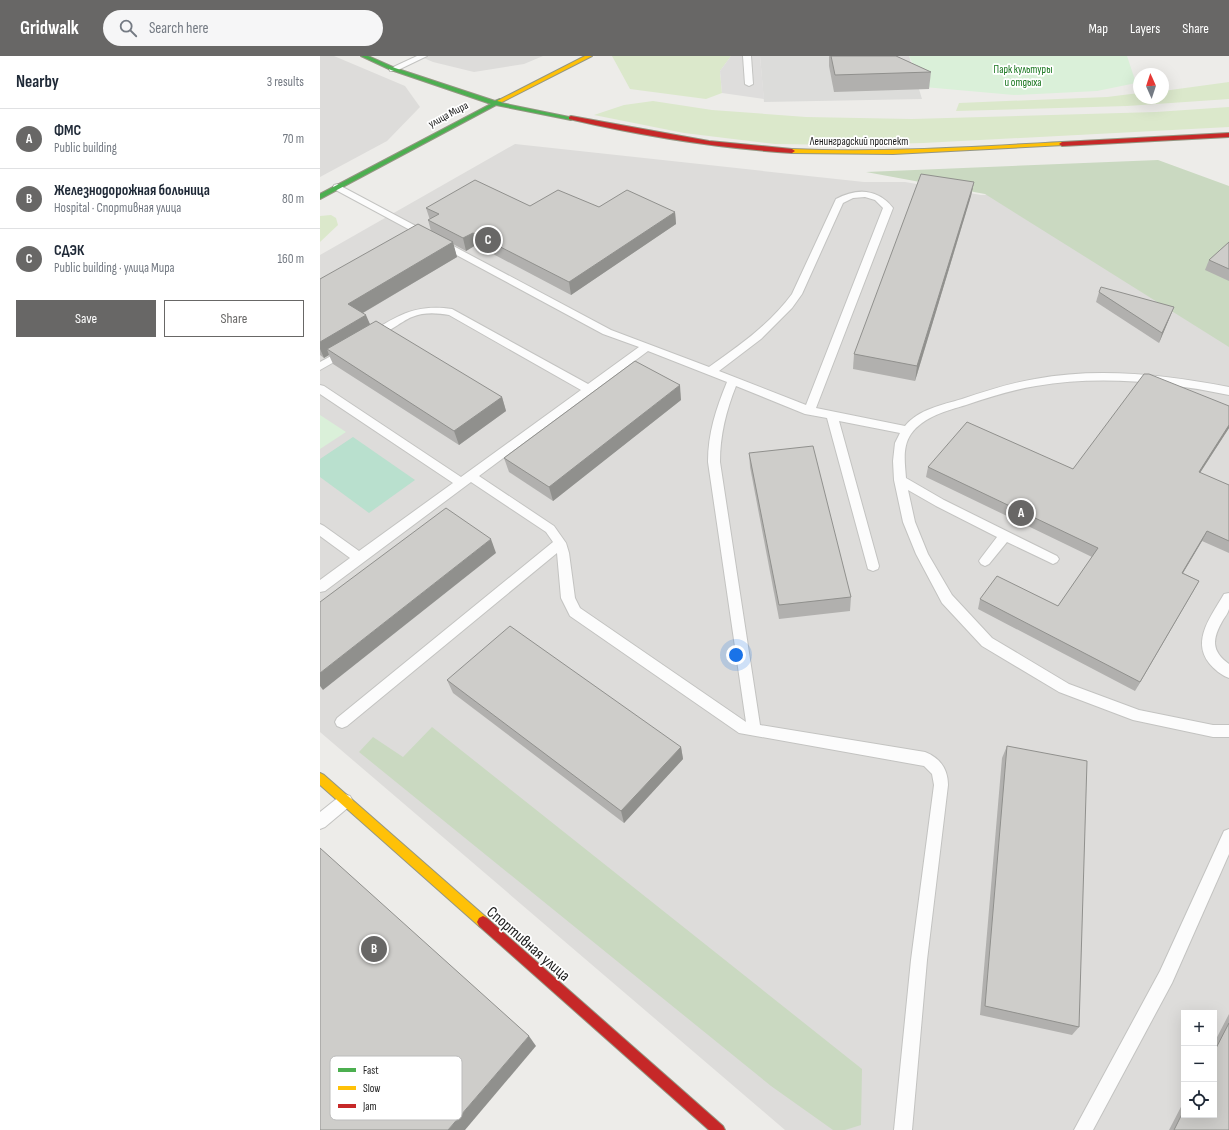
<!DOCTYPE html>
<meta charset="utf-8">
<style>
body{margin:0;font-family:"Sofia Sans Condensed",sans-serif;background:#f6f6f7;color:#1f2937}
.controls{position:absolute;right:12px;bottom:12px;display:grid;overflow:hidden;border-radius:0px;box-shadow:0 4px 16px #0002}
.controls button{width:36px;height:36px;display:grid;place-items:center;padding:0;border:0;border-bottom:1px solid #e0e1e3;background:#fff;color:#1f2937;font:20px sans-serif}
.compass{position:absolute;left:813px;top:12px;width:36px;height:36px;border-radius:50%;background:#fff;box-shadow:0 4px 16px #0002;rotate:357deg}
.you{position:absolute;left:416px;top:599px;width:14px;height:14px;margin:-10px;border:3px solid #fff;border-radius:50%;background:#1a73e8;box-shadow:0 0 0 6px #1a73e833}
.badge{display:grid;place-items:center;width:26px;height:26px;border-radius:50%;background:#686766;color:#fff;font-size:13px;font-weight:700}
.pin{position:absolute;translate:-50% -50%;border:2px solid #fff;box-shadow:0 1px 4px #0006}
.list{margin:0;padding:0;list-style:none}
h2{display:flex;justify-content:space-between;align-items:center;height:52px;margin:0;padding:0 16px;font-size:17px}
h2 small{font-size:13px;font-weight:400;color:#747a83}
.list li{display:grid;grid-template-columns:26px 1fr auto;gap:12px;align-items:center;box-sizing:border-box;height:60px;padding:0 16px;border-top:1px solid #e0e1e3}
.list b{display:block;font-size:15px;white-space:nowrap}
.list p{margin:0;font-size:13px;white-space:nowrap;color:#747a83}
.list em{font-size:13px;font-style:normal;color:#747a83}
.actions{display:flex;gap:8px;padding:12px 16px}
.actions a{flex:1;padding:9px 0;border:1px solid #686766;border-radius:0px;text-align:center;font-size:14px;color:#686766}
.actions .main{background:#686766;color:#fff}
.icon{flex:none;width:22px;height:22px;fill:none;stroke:currentColor;stroke-width:2;stroke-linecap:round;stroke-linejoin:round}
.map{position:relative;flex:none;width:909px;height:1074px;overflow:hidden}
header{display:flex;align-items:center;gap:24px;box-sizing:border-box;height:56px;padding:0 20px;background:#686766;color:#fff}
header strong{font-size:19px}
nav{display:flex;gap:22px;margin-inline-start:auto;font-size:14px}
.search{width:280px;height:36px;background:#f6f6f7;display:flex;align-items:center;gap:10px;box-sizing:border-box;padding:0 14px;border-radius:22px;color:#747a83;font-size:15px}
main{display:flex}
aside{flex:1;background:#fff}
.map>svg:first-child{display:block}
</style>
<header>
<strong>Gridwalk</strong>
<div class="search"><svg class="icon" aria-label="search" viewBox="0 0 24 24"><circle cx="10" cy="10" r="6"/><path d="M15 15l6 6"/></svg>Search here</div>
<nav><a>Map</a><a>Layers</a><a>Share</a></nav>
</header>
<main>
<aside>
<h2>Nearby<small>3 results</small></h2>
<ul class="list">
<li><span class="badge">A</span><div><b>ФМС</b><p>Public building</p></div><em>70 m</em></li>
<li><span class="badge">B</span><div><b>Железнодорожная больница</b><p>Hospital · Спортивная улица</p></div><em>80 m</em></li>
<li><span class="badge">C</span><div><b>СДЭК</b><p>Public building · улица Мира</p></div><em>160 m</em></li>
</ul>
<div class="actions"><a class="main">Save</a><a>Share</a></div>
</aside>
<div class="map">
<svg width="909" height="1074" viewBox="0 0 909 1074">
<rect width="100%" height="100%" fill="#edece9"/>
<!-- residential -->
<g fill="#dddcda" fill-rule="evenodd">
<path d="M 0,0 L 14,0 L 85,30 L 100,51 L 67,85 L 0,121 Z"/>
<path d="M 99,0 L 223,0 L 204,8 L 154,16 L 113,6 Z"/>
<path d="M 195,88 L 544,126 L 585,126 L 661,139 L 812,135 L 909,148 L 909,1074 L 465,1074 L 0,676 L 0,199 ZM 864,957 L 894,957 L 894,1059 L 864,1059 Z"/>
</g>
<!-- religious -->
<path fill="#dcdcda" d="M 440,0 L 589,0 L 602,43 L 444,46 Z"/>
<!-- grass -->
<g fill="#dbe8cb">
<path d="M 292,0 L 411,0 L 400,15 L 402,37 L 386,43 L 310,33 Z"/>
<path d="M 909,26 L 909,43 L 807,50 L 636,55 L 639,47 L 787,41 L 819,37 L 819,42 L 843,42 L 843,35 Z"/>
<path d="M 333,45 L 392,54 L 486,61 L 592,63 L 836,56 L 909,51 L 909,71 L 603,87 L 525,89 L 455,88 L 364,77 L 274,59 L 304,49 Z"/>
<path d="M 11,159 L 16,162 L 18,169 L 0,186 L 0,160 Z"/>
</g>
<!-- forest -->
<g fill="#cad9c1">
<path d="M 838,104 L 909,130 L 909,291 L 665,138 L 546,116 Z"/>
<path d="M 112,671 L 542,1013 L 541,1069 L 525,1074 L 513,1074 L 451,1030 L 39,696 L 53,681 L 83,701 Z"/>
</g>
<!-- park -->
<g fill="#daf0d9">
<path d="M 589,0 L 807,0 L 816,27 L 777,35 L 694,39 L 604,31 Z"/>
<path d="M 0,359 L 26,376 L 0,393 Z"/>
</g>
<!-- pitch -->
<path fill="#b9e0ce" d="M 33,381 L 95,424 L 49,457 L 0,421 L 0,403 Z"/>
<!-- parking -->
<path fill="#dedddc" d="M 411,0 L 440,0 L 444,43 L 402,37 L 400,15 Z"/>
<g fill="none" stroke-linecap="round" stroke-linejoin="round">
<!-- lane casing -->
<g stroke="#c3c3c1" stroke-width="2">
<g id="lane">
<path d="M 97,0 L 107,0 L 76,15 L 70,15 L 69,13 Z"/>
<path d="M 423,0 L 431,0 L 433,28 L 429,30 L 425,28 Z"/>
<path d="M 17,128 L 291,274 L 389,311 C 420,289 450,268 472,238 L 516,143 C 536,132 558,132 573,152 L 496,352 L 585,370 C 599,353 622,349 642,343 C 666,335 690,327 715,323 C 780,311 845,319 909,331 L 909,339 C 846,326 781,319 716,330 C 692,334 670,341 646,349 C 627,355 604,360 591,378 C 582,391 585,407 586,422 L 624,444 L 737,500 L 739,503 L 737,506 L 733,508 L 729,506 L 687,486 L 669,508 L 665,510 L 661,508 L 659,505 L 661,502 L 677,481 L 616,450 L 588,434 L 595,466 L 608,498 L 632,539 L 672,582 L 749,628 L 819,654 L 893,669 L 909,669 L 909,681 L 893,681 L 813,664 L 739,636 L 662,590 L 622,547 L 596,498 L 583,466 L 574,424 L 573,405 L 575,387 L 580,377 L 519,365 L 559,510 L 558,513 L 553,515 L 548,513 L 507,362 L 485,358 L 416,330 C 406,355 400,379 400,406 L 440,669 L 605,696 C 620,702 628,713 628,729 L 607,904 L 592,1074 L 574,1074 L 591,904 L 614,729 L 612,718 L 604,710 L 419,677 L 250,560 L 241,542 L 237,497 L 27,670 L 22,672 L 17,670 L 15,666 L 17,662 L 233,486 L 226,476 L 151,426 L 5,535 L 0,536 L 0,524 L 30,502 L 0,480 L 0,468 L 4,470 L 39,495 L 133,427 L 0,338 L 0,329 L 4,330 L 141,421 L 261,334 L 129,259 C 117,257 104,256 92,261 C 81,265 58,285 48,282 L 47,280 L 48,278 C 78,259 96,248 132,253 L 268,328 L 319,291 L 283,278 L 14,133 L 13,131 L 14,129 ZM 545,141 L 555,144 L 563,152 L 486,349 L 399,315 L 441,283 L 472,252 L 482,238 L 523,147 L 533,142 ZM 328,295 L 407,326 C 396,353 388,377 388,406 L 426,666 L 260,552 L 255,542 L 249,497 L 246,487 L 234,470 L 159,420 Z"/>
<path d="M 26,292 L 30,293 L 31,295 L 30,297 L 0,314 L 0,306 Z"/>
<path d="M 909,537 C 909,542 909,548 909,553 C 908,557 905,561 903,564 C 892,583 891,595 909,608 L 909,622 C 901,619 894,613 889,607 C 871,584 892,559 904,538 Z"/>
<path d="M 25,738 L 30,740 L 33,745 L 30,750 L 5,771 L 0,773 L 0,756 L 20,740 Z"/>
<path d="M 909,773 L 909,798 L 852,927 L 773,1074 L 754,1074 L 840,915 L 904,775 Z"/>
</g>
</g>
<!-- fast casing -->
<g stroke="#949682" stroke-width="2">
<path id="fast" d="M 41,0 L 48,0 L 75,12 L 175,45 L 180,43 L 183,45 L 181,47 L 254,62 L 251,64 L 176,49 L 0,143 L 0,138 L 171,48 L 71,14 Z"/>
</g>
<!-- slow casing -->
<g stroke="#949682" stroke-width="2">
<g id="slow">
<path d="M 265,0 L 272,0 L 182,46 L 177,45 Z"/>
<path d="M 742,86 L 744,87 L 744,89 L 573,98 L 472,97 L 469,95 L 472,93 C 562,97 652,91 742,86 Z"/>
<path d="M 0,717 L 4,719 L 167,862 L 169,866 L 167,870 L 163,872 L 159,870 L 0,729 Z"/>
</g>
</g>
<!-- jam casing -->
<g stroke="#949682" stroke-width="2">
<g id="jam">
<path d="M 251,60 L 389,85 L 472,93 L 475,95 L 472,97 C 397,92 322,80 249,63 L 249,61 Z"/>
<path d="M 909,77 L 909,81 L 742,90 L 739,88 L 742,86 Z"/>
<path d="M 163,860 L 167,862 L 403,1070 L 405,1074 L 389,1074 L 159,870 L 157,866 L 159,862 Z"/>
</g>
</g>
<!-- lane -->
<use href="#lane" fill="#fcfcfc" fill-rule="evenodd"/>
<!-- fast -->
<use href="#fast" fill="#4caf50" fill-rule="evenodd"/>
<!-- slow -->
<use href="#slow" fill="#ffc107" fill-rule="evenodd"/>
<!-- jam -->
<use href="#jam" fill="#c62828" fill-rule="evenodd"/>
</g>
<!-- wall -->
<g fill="#b1b0ae">
<path d="M 509,0 L 576,0 L 611,16 L 609,33 L 514,36 L 509,10 Z"/>
<path d="M 654,126 L 651,140 L 595,325 L 533,313 L 534,298 Z"/>
<path d="M 210,150 L 279,151 L 355,156 L 356,168 L 251,239 L 156,189 L 146,195 L 133,188 L 137,201 L 43,257 L 50,268 L 182,341 L 186,355 L 139,389 L 13,308 L 9,299 L 4,302 L 0,299 L 0,223 L 111,175 L 108,164 L 110,164 L 106,152 Z"/>
<path d="M 909,186 L 909,225 L 885,214 L 889,204 Z"/>
<path d="M 779,236 L 854,251 L 839,287 L 776,246 Z"/>
<path d="M 361,344 L 233,445 L 189,416 L 184,402 Z"/>
<path d="M 909,350 L 909,372 L 880,417 L 909,429 L 909,497 L 882,485 L 863,517 L 879,525 L 815,635 L 658,553 L 660,543 L 738,550 L 772,501 L 606,421 L 608,411 L 753,413 Z"/>
<path d="M 429,397 L 531,541 L 530,555 L 459,563 L 430,411 Z"/>
<path d="M 127,624 L 361,691 L 363,703 L 304,767 L 133,637 Z"/>
<path d="M 687,690 L 759,971 L 752,979 L 660,959 L 682,702 Z"/>
<path d="M 909,958 L 909,1074 L 849,1074 L 864,1045 L 864,1059 L 894,1059 L 894,987 Z"/>
</g>
<!-- shaded-wall -->
<g fill="#90908d">
<path d="M 654,126 L 651,140 L 595,325 L 597,310 Z"/>
<path d="M 355,156 L 356,168 L 251,239 L 249,226 Z"/>
<path d="M 153,177 L 156,189 L 146,195 L 143,182 Z"/>
<path d="M 133,186 L 137,201 L 34,262 L 28,248 Z"/>
<path d="M 854,251 L 850,261 L 839,287 L 842,277 Z"/>
<path d="M 46,259 L 52,273 L 7,293 L 9,299 L 4,302 L 0,293 L 0,286 Z"/>
<path d="M 360,329 L 361,344 L 233,445 L 229,431 Z"/>
<path d="M 182,341 L 186,355 L 139,389 L 134,375 Z"/>
<path d="M 909,369 L 909,372 L 874,426 L 879,416 Z"/>
<path d="M 887,475 L 882,485 L 857,527 L 862,517 Z"/>
<path d="M 171,483 L 176,497 L 3,634 L 0,630 L 0,617 Z"/>
<path d="M 879,525 L 874,534 L 815,635 L 820,626 Z"/>
<path d="M 361,691 L 363,703 L 304,767 L 301,755 Z"/>
<path d="M 209,980 L 216,990 L 145,1074 L 128,1074 Z"/>
</g>
<!-- building -->
<g fill="#cecdca" stroke="#90908d">
<path d="M 511,0 L 576,0 L 611,16 L 515,19 Z"/>
<path d="M 601,118 L 654,126 L 597,310 L 534,298 Z"/>
<path d="M 155,124 L 210,150 L 238,134 L 279,151 L 307,134 L 355,156 L 249,226 L 153,177 L 143,182 L 108,164 L 119,158 L 106,152 Z"/>
<path d="M 98,168 L 133,186 L 28,248 L 46,259 L 0,286 L 0,223 Z"/>
<path d="M 909,186 L 909,213 L 889,204 Z"/>
<path d="M 781,231 L 854,251 L 842,277 L 779,236 Z"/>
<path d="M 56,265 L 182,341 L 134,375 L 7,293 Z"/>
<path d="M 315,305 L 360,329 L 229,431 L 184,402 Z"/>
<path d="M 824,318 L 829,318 L 909,350 L 909,369 L 879,416 L 909,429 L 909,485 L 887,475 L 862,517 L 879,525 L 820,626 L 660,543 L 677,520 L 738,550 L 778,492 L 608,411 L 647,366 L 753,413 Z"/>
<path d="M 493,390 L 531,541 L 459,549 L 429,397 Z"/>
<path d="M 126,452 L 171,483 L 0,617 L 0,546 Z"/>
<path d="M 190,570 L 361,691 L 301,755 L 127,624 Z"/>
<path d="M 687,690 L 767,705 L 759,971 L 665,950 Z"/>
<path d="M 0,792 L 209,980 L 128,1074 L 0,1074 Z"/>
<path d="M 909,967 L 909,1074 L 854,1074 L 864,1054 L 864,1059 L 894,1059 L 894,996 Z"/>
</g>
<g text-anchor="middle" stroke-width="3.5" stroke-linejoin="round" paint-order="stroke">
<!-- far-park labels -->
<g font-size="11" fill="#17751d" stroke="#fff">
<text x="703" y="17">Парк культуры<tspan x="703" dy="13">и отдыха</tspan></text>
</g>
<!-- far-street labels -->
<g font-size="11" fill="#202020" stroke="#fff">
<text transform="translate(128 58) rotate(-28)" y="4">улица Мира</text>
<text x="539" y="89">Ленинградский проспект</text>
</g>
<!-- near-street labels -->
<g font-size="16" fill="#202020" stroke="#fff">
<text transform="translate(209 887) rotate(41)" y="6">Спортивная улица</text>
</g>
</g>
<!-- legend -->
<rect x="10" y="1000" width="132" height="64" rx="6" fill="#fff" stroke="#bcbcbc" stroke-width="1"/>
<rect x="18" y="1012" width="18" height="4" fill="#4caf50"/>
<rect x="18" y="1030" width="18" height="4" fill="#ffc107"/>
<rect x="18" y="1048" width="18" height="4" fill="#c62828"/>
<g font-size="11" fill="#202020">
<text x="43" y="1018">Fast</text>
<text x="43" y="1036">Slow</text>
<text x="43" y="1054">Jam</text>
</g>
</svg>
<div class="controls">
<button>+</button>
<button>−</button>
<button><svg class="icon" aria-label="locate" viewBox="0 0 24 24"><circle cx="12" cy="12" r="6"/><path d="M12 2v4M12 18v4M2 12h4M18 12h4"/></svg></button>
</div>
<svg class="compass" viewBox="-18 -18 36 36"><path d="M0-13l5 13h-10z" fill="#e53935"/><path d="M0 13l5-13h-10z" fill="#747a83"/></svg>
<div class="you"></div>
<div class="pin badge" style="left:701px;top:457px">A</div>
<div class="pin badge" style="left:54px;top:893px">B</div>
<div class="pin badge" style="left:168px;top:184px">C</div>
</div>
</main>
